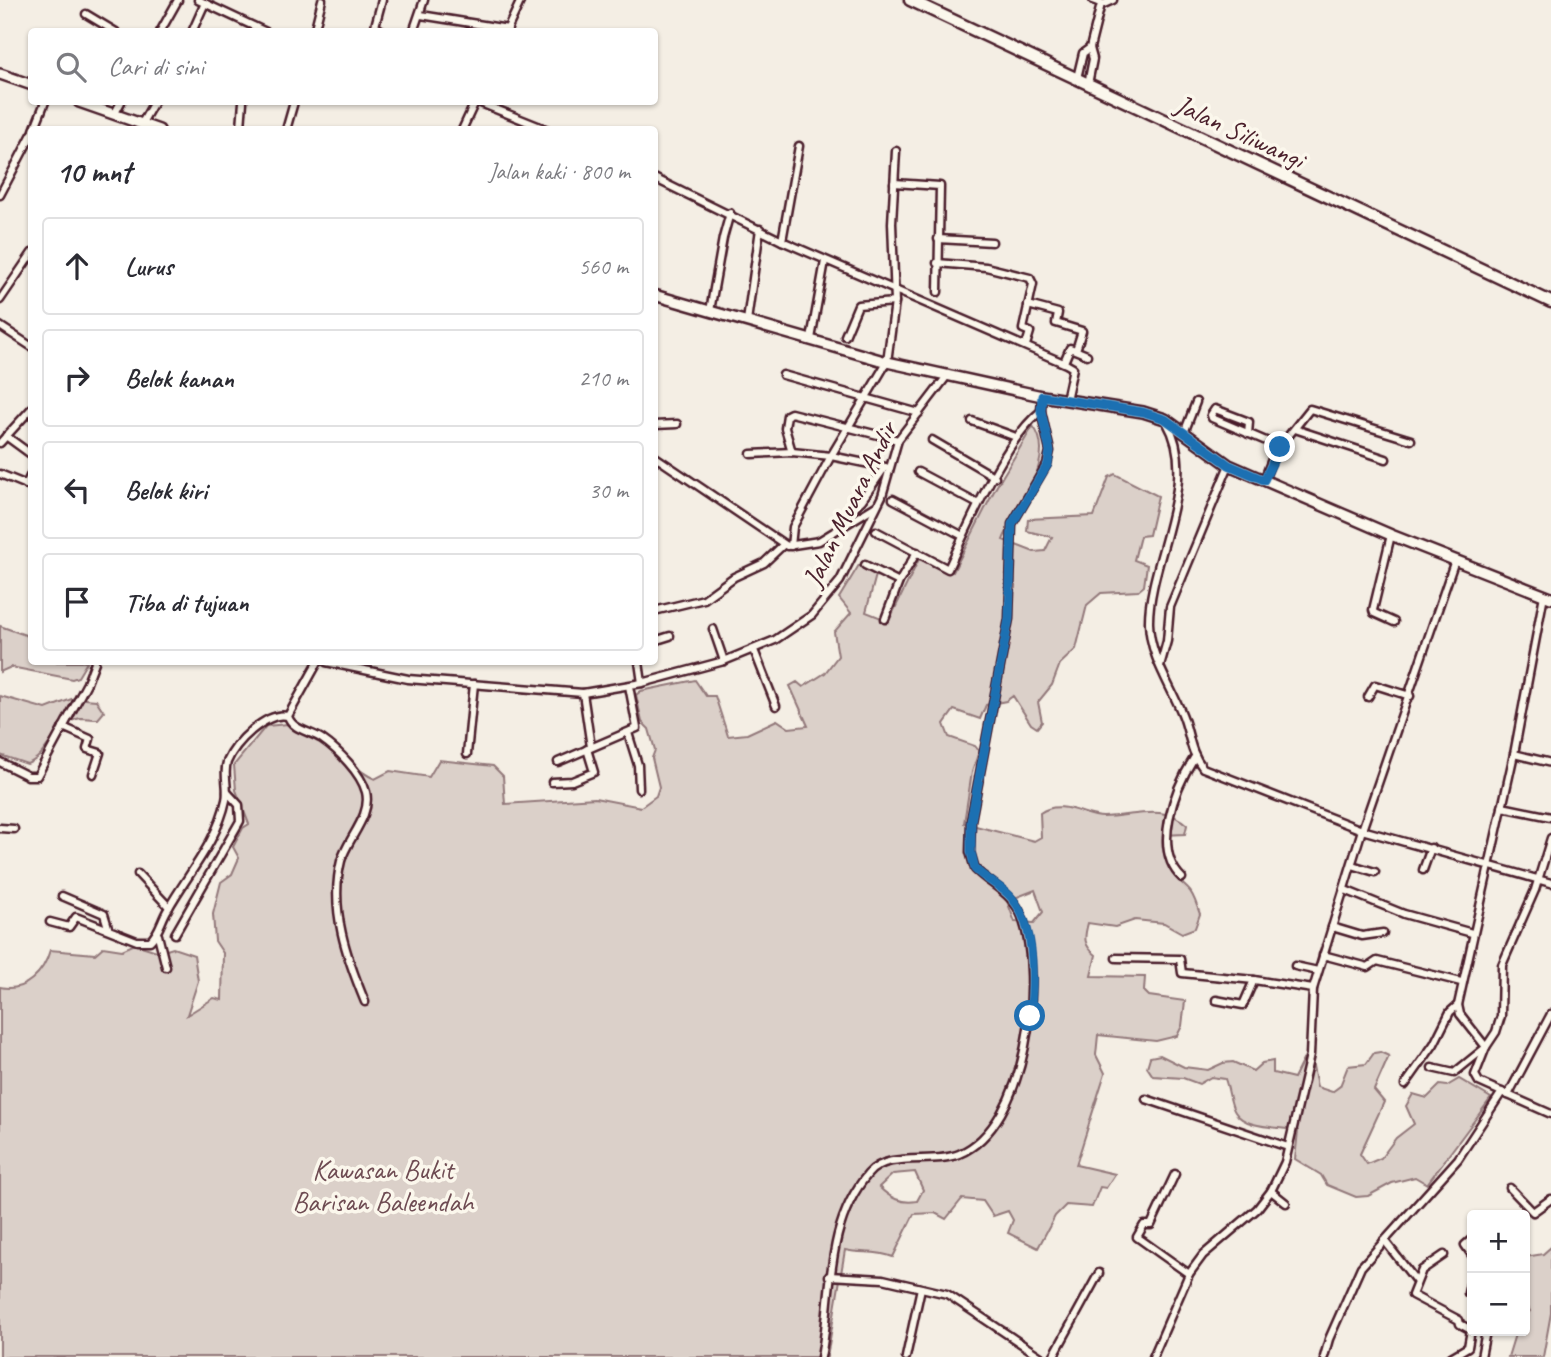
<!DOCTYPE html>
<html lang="id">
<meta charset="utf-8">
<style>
body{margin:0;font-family:Caveat,sans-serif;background:#f7f7f7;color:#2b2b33}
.controls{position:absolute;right:21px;bottom:21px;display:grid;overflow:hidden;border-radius:7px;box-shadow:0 2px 5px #0004}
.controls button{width:63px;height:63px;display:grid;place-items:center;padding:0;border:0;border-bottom:2px solid #e1e1e2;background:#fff;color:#2b2b33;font:35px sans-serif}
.stop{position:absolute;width:21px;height:21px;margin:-16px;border:5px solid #1f6fb2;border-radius:50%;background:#fff}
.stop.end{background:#1f6fb2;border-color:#fff;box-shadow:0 2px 7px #0008}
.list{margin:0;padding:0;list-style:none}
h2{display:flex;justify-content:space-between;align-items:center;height:91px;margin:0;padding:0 28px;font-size:30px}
h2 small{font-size:23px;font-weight:400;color:#7c7c81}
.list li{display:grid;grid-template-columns:46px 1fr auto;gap:21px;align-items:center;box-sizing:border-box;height:98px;margin:0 14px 14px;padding:0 14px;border:2px solid #e1e1e2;border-radius:7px}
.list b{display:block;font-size:26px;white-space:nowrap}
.list em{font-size:23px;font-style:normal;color:#7c7c81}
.icon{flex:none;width:38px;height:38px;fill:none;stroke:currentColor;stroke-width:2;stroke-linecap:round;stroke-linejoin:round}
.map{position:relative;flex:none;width:1551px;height:1357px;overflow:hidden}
.search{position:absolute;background:#fff;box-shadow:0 2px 5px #0004;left:28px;top:28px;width:630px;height:77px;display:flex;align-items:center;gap:18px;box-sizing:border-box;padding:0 24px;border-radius:7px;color:#7c7c81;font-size:26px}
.panel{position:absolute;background:#fff;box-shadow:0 2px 5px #0004;left:28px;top:126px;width:630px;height:539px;border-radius:7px}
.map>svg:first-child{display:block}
</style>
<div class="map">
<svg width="1551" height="1357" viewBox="0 0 1551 1357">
<rect width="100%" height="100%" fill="#f4eee4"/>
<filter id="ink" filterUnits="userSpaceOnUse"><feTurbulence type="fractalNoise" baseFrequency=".0143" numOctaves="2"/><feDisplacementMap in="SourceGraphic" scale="14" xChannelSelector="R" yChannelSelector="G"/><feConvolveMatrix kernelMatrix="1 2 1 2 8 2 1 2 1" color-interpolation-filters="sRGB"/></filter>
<g filter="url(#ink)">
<!-- green -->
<g fill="#dbd0c9" stroke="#92787a" stroke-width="2" fill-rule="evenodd">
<path d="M 1033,426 C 1059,459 1015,508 1003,540 L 1034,552 L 1045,551 L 1052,537 L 1027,531 L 1028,519 L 1094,516 L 1109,477 L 1115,474 L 1158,496 L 1149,535 L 1140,536 L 1134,560 L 1147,565 L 1144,586 L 1138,591 L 1101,593 L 1087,605 L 1076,649 L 1060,664 L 1052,685 L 1038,702 L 1042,722 L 1037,728 L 1031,724 L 1013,696 L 1006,701 L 986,705 L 980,719 L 954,710 L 944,724 L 949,737 L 975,746 L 979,751 L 972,772 L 964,823 L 1034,841 L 1041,837 L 1040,813 C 1061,798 1085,817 1103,817 C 1131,817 1165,803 1187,825 L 1185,834 L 1163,835 C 1160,857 1172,875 1188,889 C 1194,894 1197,907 1200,914 L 1195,928 L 1182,933 L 1164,923 L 1135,920 L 1115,927 L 1088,923 C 1084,938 1083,945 1096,955 L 1091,976 L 1145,977 L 1144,991 L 1149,996 L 1185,1001 L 1182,1026 L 1177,1036 L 1156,1041 L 1098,1035 L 1096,1055 L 1105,1073 L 1076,1165 L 1115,1174 L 1106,1188 L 1100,1187 L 1092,1207 L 1066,1205 L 1055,1216 L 1038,1248 L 1008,1233 L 1013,1220 L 1008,1211 L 993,1216 L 983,1201 L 962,1199 L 946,1219 L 935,1213 L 914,1214 L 893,1257 C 876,1250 862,1254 845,1250 L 827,1357 L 0,1357 L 0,987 C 25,993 44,972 50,950 L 95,954 L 103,947 L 122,950 L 135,944 L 160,952 L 173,948 L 194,955 L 198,981 L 187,1015 L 214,998 L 222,1000 L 223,953 L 215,941 L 213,914 L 221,882 L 232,874 L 239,858 L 233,847 L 243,828 L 249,824 L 236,790 L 234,765 L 266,726 L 288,724 C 303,736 318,740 333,749 C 348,759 358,772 375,779 L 390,771 L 429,777 L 439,760 L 493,766 L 503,776 L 505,804 L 595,798 L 641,807 L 656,796 L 659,787 L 652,758 L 655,750 L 649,729 L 642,722 L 636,695 L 641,691 L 695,680 L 706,696 L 715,696 L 728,736 L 747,734 L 777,720 L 789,728 L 808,726 L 790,686 L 797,682 L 803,687 L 825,673 L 838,656 L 834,632 L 851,613 L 839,598 L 859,565 L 876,575 L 866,612 L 889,621 L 919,559 L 953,572 L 995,489 ZM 1035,890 L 1043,912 L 1034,923 L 1015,922 L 1007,901 ZM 915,1172 L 923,1190 L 917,1201 C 901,1204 890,1198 879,1187 L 893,1174 Z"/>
<path d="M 0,626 L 31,637 L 32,662 L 87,662 L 78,677 L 72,679 L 11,667 L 0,672 Z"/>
<path d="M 0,696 L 46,709 L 74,698 L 96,700 L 104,712 L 98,719 C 92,719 86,718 81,718 C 51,723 51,755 27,764 L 0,755 Z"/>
<path d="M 1380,1052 L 1389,1056 L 1374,1090 L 1384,1102 L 1360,1154 L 1367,1164 L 1381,1158 L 1396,1138 L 1414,1124 L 1406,1106 L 1413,1094 L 1427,1098 L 1440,1085 L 1447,1086 L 1459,1079 L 1491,1098 L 1427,1184 L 1415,1177 L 1392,1183 L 1368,1196 L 1356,1197 L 1327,1185 L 1321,1175 L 1295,1159 L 1298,1131 C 1281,1126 1246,1130 1235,1112 C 1230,1105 1229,1089 1225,1079 L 1211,1077 L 1199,1084 L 1183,1078 L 1153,1076 L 1147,1067 L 1150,1057 L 1160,1055 L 1184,1067 L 1208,1070 L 1223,1063 L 1233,1062 L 1253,1071 L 1262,1063 L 1273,1061 L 1273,1073 L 1294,1078 L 1303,1060 L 1313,1066 L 1317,1087 L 1332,1092 L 1340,1086 L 1348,1066 L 1366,1064 L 1374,1053 Z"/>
<path d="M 1551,1247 L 1551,1313 L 1543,1357 L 1508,1357 L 1516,1331 L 1525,1331 L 1525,1316 L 1530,1311 L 1525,1302 L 1525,1257 L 1543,1254 Z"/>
</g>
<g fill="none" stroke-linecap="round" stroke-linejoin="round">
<!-- street casing -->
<g stroke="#4a1f2b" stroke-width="11">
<g id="street">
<path d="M 198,0 L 266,32"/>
<path d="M 382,0 L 375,26 L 384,32"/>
<path d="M 1093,0 L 1104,4 L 1113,0"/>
<path d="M 86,14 L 116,32"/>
<path d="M 421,15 L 508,29"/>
<path d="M 507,30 L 521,0"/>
<path d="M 160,32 L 178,0"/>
<path d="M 192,32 L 205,3"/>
<path d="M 314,32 L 322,0"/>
<path d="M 413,32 L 424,0"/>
<path d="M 1077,78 L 1083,53 L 1090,48"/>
<path d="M 1088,84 L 1093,59 L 1090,48 L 1101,4"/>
<path d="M 478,102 L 548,130"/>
<path d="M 115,113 L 121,102"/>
<path d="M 142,123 L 154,102"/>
<path d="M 241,127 L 243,102"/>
<path d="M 34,130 L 45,102"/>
<path d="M 286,130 L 294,102"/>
<path d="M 462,130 L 475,102"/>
<path d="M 654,178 L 782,241 L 799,146"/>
<path d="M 894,183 L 940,186 L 938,292"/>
<path d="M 0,195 L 32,134"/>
<path d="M 938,239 L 992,242"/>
<path d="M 782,241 L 1066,364 L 1073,368 L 1066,400"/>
<path d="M 937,263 L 986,267 L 1030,278 L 1033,284 L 1023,329 L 1030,332 L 1026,345"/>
<path d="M 0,300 L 32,253"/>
<path d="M 1028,305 L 1058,313 L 1056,323 L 1082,331 L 1076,350"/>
<path d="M 710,311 L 723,238 L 730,213"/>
<path d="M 747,321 L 760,229"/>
<path d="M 0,326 L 32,347"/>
<path d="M 845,336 L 858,305 L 895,302"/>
<path d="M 811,339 L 825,261"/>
<path d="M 1064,362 L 1070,348 L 1087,355"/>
<path d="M 783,375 L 919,413"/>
<path d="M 972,421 L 1016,437"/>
<path d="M 1167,423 C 1201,481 1148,562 1149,623 C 1150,657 1170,684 1182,714 C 1190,733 1189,751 1203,768 L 1362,830 L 1551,883"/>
<path d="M 654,425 L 677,424"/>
<path d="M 1295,429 L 1386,459"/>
<path d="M 1184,433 L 1196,402"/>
<path d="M 1248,434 L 1249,422 L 1215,409 L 1211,415 L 1212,418 L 1280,447"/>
<path d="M 6,436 L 32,455"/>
<path d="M 932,440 L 995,477"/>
<path d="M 0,443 L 32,408"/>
<path d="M 792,452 L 785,428 L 787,415 L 791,413 L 898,440"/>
<path d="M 751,454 L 792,452 L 831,456 L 887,362 L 895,302 L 892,223 L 896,151"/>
<path d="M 654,456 L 787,546 L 819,541 L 876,506"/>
<path d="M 918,472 L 978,504"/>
<path d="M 0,474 L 32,487"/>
<path d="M 1264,480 L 1274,454 L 1310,409 L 1411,440"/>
<path d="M 26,485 L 32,472"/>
<path d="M 893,499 L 963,536"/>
<path d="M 842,519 L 862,500 L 885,467"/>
<path d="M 876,531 L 948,569 C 969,525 1004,440 1041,411"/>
<path d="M 1391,535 L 1373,610 L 1374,613 L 1394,622"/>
<path d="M 791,546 L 793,527 L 831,456 L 889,468"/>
<path d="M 865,565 L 899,582"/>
<path d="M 1544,595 L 1514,754 L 1458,1005 L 1460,1014 L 1486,1047 L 1475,1075 L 1479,1082 L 1551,1114"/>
<path d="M 654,611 L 704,599 L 734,577 L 764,563 L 783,545"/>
<path d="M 885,619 L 899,582 L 917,552"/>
<path d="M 713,629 L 724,661"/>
<path d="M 654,641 L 670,636"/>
<path d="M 754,650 L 776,706"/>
<path d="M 318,662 L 288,716 C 292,730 310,731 322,739 C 338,750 361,773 366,792 C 372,816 347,839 341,861 C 329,909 347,958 365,1002"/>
<path d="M 326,662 L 408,679 L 583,693 L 642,683 L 724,661 L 775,640 L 812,615 L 840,581 L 882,496 L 898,440 L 947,376"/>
<path d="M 639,662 L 642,683"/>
<path d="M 1160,666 L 1167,641 L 1170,607 L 1229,465"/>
<path d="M 583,693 L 591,747"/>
<path d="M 1368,697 L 1375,685 L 1410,696"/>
<path d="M 63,727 L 90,739 L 87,749 L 100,753 L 93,774"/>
<path d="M 628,733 L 638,765 L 639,789"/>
<path d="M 467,754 L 474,684"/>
<path d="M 1514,754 L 1551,763"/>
<path d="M 0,762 L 28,776 L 37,776 L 87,683 L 95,662"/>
<path d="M 558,762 L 637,728 L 629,686"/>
<path d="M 552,782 L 572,781 L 594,772 L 587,749"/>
<path d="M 1502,807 L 1551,817"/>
<path d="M 0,828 L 14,829"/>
<path d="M 1352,865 L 1375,872"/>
<path d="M 1423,870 L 1431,848"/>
<path d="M 138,874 L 169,907"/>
<path d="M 1182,878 C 1151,849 1175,788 1194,758"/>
<path d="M 1345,890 L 1404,914 L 1472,933"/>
<path d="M 62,896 L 104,914 L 108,927"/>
<path d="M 50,922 L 69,927 L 76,917 L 137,941 L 150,941 C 160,932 161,920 168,909 C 189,872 217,842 226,800 C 229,788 223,774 227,762 C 235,743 266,711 288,716"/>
<path d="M 1332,927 L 1362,936 L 1383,933"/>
<path d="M 175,934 L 240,821 L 239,805 L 227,792"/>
<path d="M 158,935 L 166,967"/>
<path d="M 1323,955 L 1368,967 L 1377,961 L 1461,982"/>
<path d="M 1116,958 L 1180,959 L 1182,973 L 1254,980"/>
<path d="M 1295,966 L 1318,971"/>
<path d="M 1216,1000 L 1243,1005 L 1254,980 L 1313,989"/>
<path d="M 1486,1047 L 1496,1032 L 1501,1016 L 1502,965 L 1535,890 L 1551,838"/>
<path d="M 1432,1068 L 1454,1073 L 1485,1048"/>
<path d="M 1405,1085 L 1434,1044 L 1450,1012 L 1458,1005"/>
<path d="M 1508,1095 L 1551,1014"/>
<path d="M 1146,1099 L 1288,1147"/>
<path d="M 1175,1174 L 1151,1225 L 1144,1225 L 1137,1237 L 1189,1274"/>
<path d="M 1510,1188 L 1533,1212 L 1551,1199"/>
<path d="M 1271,1191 L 1286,1203"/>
<path d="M 1472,1239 L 1465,1245 L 1472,1255"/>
<path d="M 1384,1240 L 1416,1281"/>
<path d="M 1444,1255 L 1422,1270 L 1412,1295 L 1459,1320 L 1460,1324 L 1471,1330 L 1468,1347 L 1451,1357"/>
<path d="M 829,1276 L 883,1279 L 947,1294 L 1041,1357"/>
<path d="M 1468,1293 L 1472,1276"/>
<path d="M 821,1357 C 833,1295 824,1226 868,1174 C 888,1150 932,1165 959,1154 C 1028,1125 1044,979 1022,917 C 1013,893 992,886 975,869 L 970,852 L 971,821 L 1009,619 L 1012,524 L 1047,464 L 1050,451 L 1041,411 L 1042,396"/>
<path d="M 906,1357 L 921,1288"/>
<path d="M 1053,1357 L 1099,1273"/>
<path d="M 1153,1357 L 1189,1274 L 1203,1255 L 1257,1209 L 1271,1191 L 1285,1162 L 1310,1055 L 1313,989 L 1362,830 L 1455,560"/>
<path d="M 1324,1357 L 1329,1339 L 1361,1267 L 1458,1159 L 1502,1092"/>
<path d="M 1481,1357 L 1486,1331"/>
</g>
</g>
<!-- secondary casing -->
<g stroke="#4a1f2b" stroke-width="14">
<g id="secondary">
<path d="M 0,74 L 32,85"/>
<path d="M 79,102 L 159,130"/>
<path d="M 654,295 L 887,362 L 1042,396 L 1143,412 L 1165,419 L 1229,465 L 1391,535 L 1551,598"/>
</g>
</g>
<!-- primary casing -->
<g stroke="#4a1f2b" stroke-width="15">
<path id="primary" d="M 910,0 L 1551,302"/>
</g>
<!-- street -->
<use href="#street" stroke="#fbf7ec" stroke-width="6"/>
<!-- secondary -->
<use href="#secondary" stroke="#fbf7ec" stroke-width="9"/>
<!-- primary -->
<use href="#primary" stroke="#fbf7ec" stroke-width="10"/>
</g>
</g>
<g fill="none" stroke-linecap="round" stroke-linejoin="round" filter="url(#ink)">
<!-- route -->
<path stroke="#1f6fb2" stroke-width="9" d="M 1030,1016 C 1034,980 1037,923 1009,895 C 999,885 985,879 975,869 L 971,852 L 971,821 L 1009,619 L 1012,524 L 1048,464 L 1050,451 L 1041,411 L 1042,396 L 1143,412 L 1165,419 L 1229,465 L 1264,480 L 1280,447"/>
</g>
<g text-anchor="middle" stroke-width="7" stroke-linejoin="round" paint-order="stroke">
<!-- street labels -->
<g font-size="28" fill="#4a1f2b" stroke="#fbf7ec">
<text transform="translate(1240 131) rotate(25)" y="10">Jalan Siliwangi</text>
<text transform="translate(849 504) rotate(-64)" y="10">Jalan Muara Andir</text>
</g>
<!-- park labels -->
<g font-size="28" fill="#6e4b52" stroke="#fbf7ec">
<text x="383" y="1179">Kawasan Bukit<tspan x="383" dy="32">Barisan Baleendah</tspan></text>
</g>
</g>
</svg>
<div class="controls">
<button>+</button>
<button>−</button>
</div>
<div class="stop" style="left:1030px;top:1016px"></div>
<div class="stop end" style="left:1280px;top:447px"></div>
<div class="search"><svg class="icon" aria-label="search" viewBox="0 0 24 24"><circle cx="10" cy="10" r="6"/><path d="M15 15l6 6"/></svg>Cari di sini</div>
<section class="panel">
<h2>10 mnt<small>Jalan kaki · 800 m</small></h2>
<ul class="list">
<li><svg class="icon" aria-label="ahead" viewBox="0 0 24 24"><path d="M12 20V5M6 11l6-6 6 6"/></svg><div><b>Lurus</b></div><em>560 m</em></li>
<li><svg class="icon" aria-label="right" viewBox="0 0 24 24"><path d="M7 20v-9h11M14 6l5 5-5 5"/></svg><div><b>Belok kanan</b></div><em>210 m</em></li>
<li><svg class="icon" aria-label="left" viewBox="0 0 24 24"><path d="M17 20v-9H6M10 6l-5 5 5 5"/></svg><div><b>Belok kiri</b></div><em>30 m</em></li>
<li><svg class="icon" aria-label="arrive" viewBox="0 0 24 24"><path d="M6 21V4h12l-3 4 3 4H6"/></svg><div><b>Tiba di tujuan</b></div></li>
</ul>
</section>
</div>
